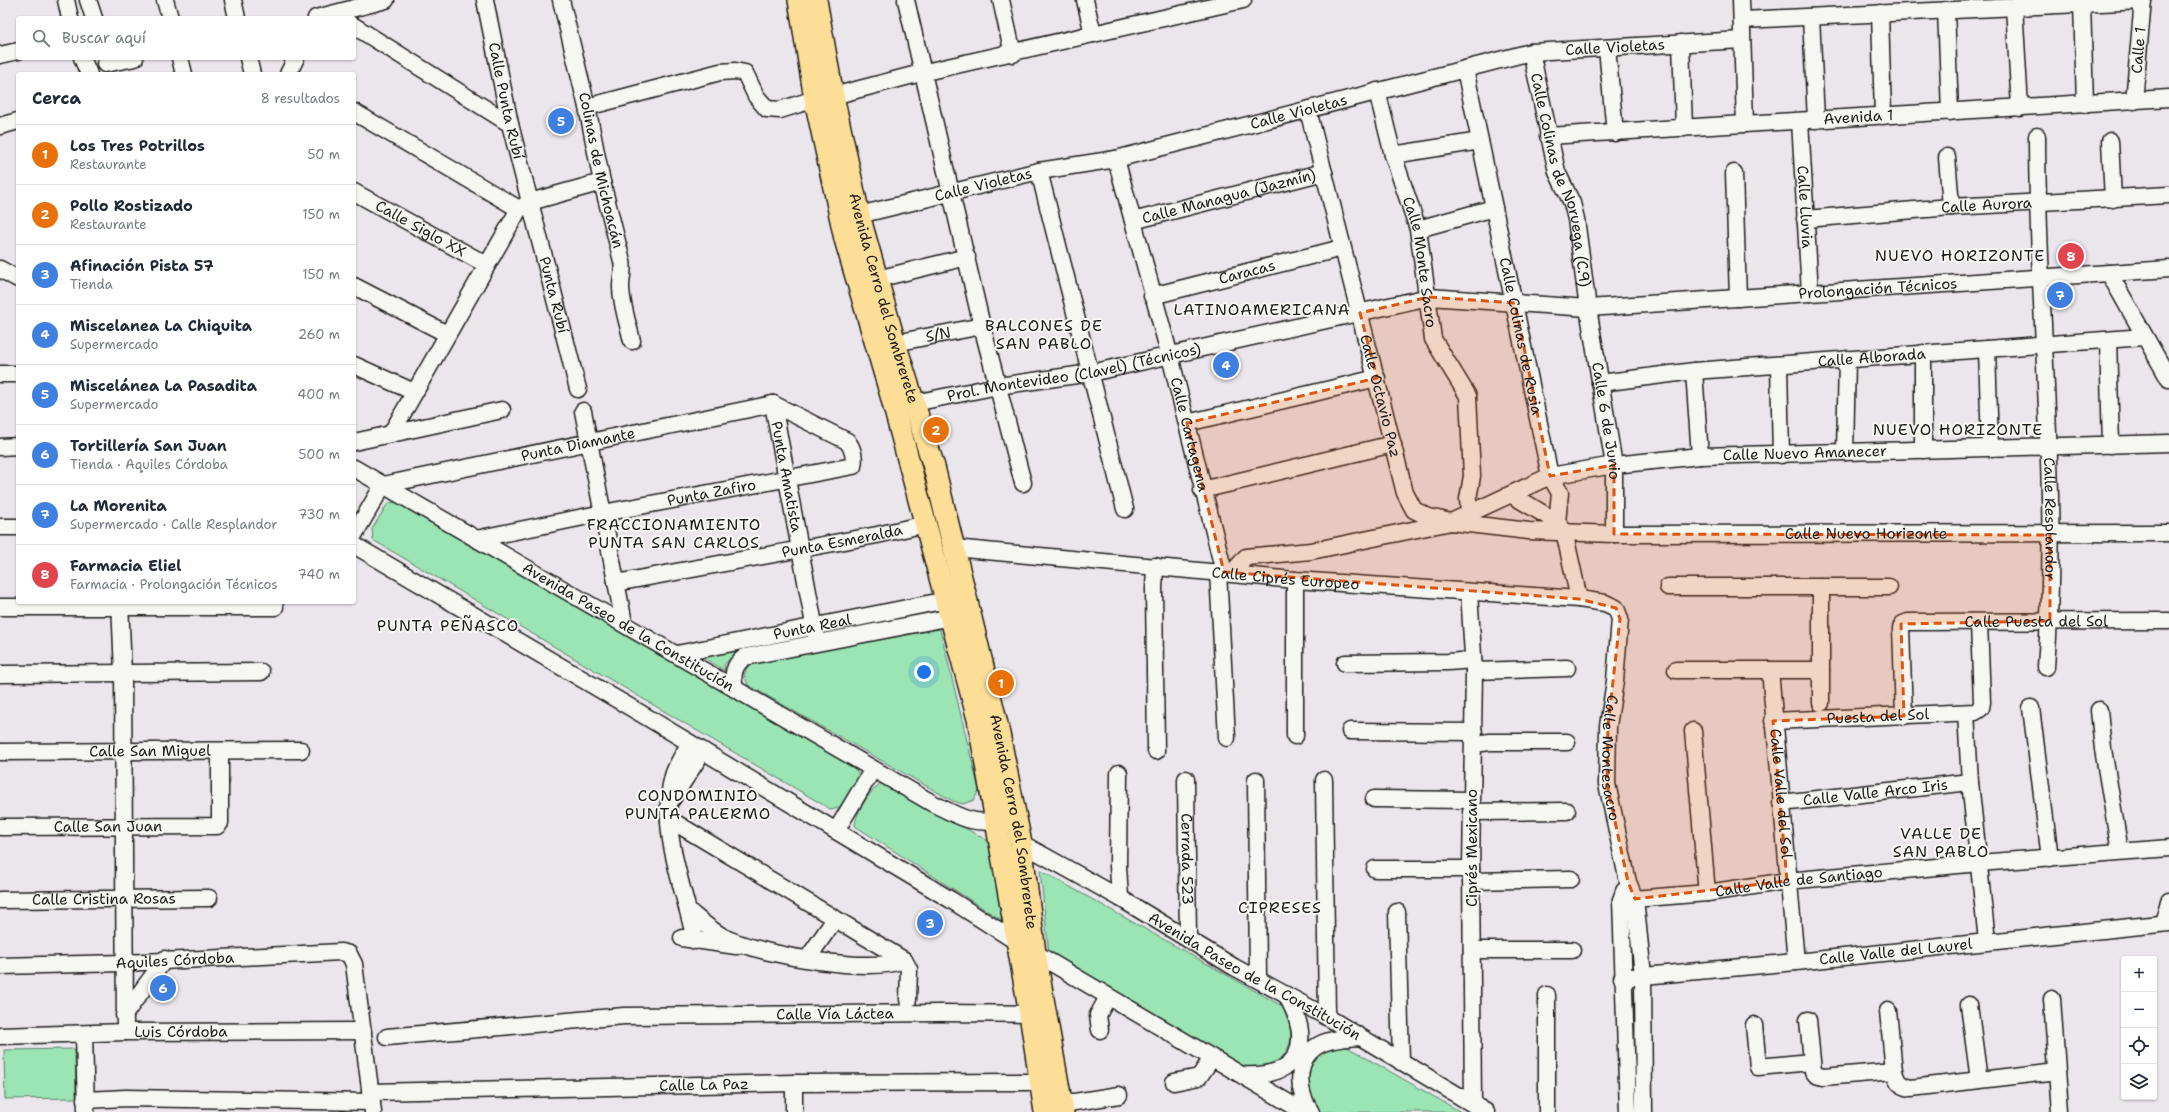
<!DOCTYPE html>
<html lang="es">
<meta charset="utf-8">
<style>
body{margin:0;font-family:"Shantell Sans",sans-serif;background:#f6f6f7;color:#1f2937}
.controls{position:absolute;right:12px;bottom:12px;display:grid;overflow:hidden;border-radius:4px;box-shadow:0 1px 3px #0004}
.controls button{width:36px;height:36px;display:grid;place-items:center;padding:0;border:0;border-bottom:1px solid #e0e1e3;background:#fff;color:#1f2937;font:20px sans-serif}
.you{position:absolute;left:924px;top:672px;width:14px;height:14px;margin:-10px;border:3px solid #fff;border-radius:50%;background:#1a73e8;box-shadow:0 0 0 6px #1a73e833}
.badge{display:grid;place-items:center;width:26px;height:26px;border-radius:50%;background:#c8321e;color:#fff;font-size:13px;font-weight:700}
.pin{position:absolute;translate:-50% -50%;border:2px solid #fff;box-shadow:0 1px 4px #0006}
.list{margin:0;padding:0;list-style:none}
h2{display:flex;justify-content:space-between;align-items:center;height:52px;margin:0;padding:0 16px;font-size:17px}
h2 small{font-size:13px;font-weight:400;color:#747a83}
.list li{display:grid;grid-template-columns:26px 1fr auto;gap:12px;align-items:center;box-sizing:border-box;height:60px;padding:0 16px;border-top:1px solid #e0e1e3}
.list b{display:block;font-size:15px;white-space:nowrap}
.list p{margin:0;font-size:13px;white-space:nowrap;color:#747a83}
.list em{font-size:13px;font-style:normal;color:#747a83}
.icon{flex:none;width:22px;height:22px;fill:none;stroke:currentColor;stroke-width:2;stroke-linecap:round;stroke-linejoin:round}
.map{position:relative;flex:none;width:2169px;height:1112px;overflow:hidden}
.search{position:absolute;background:#fff;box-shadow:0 1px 3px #0004;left:16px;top:16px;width:340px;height:44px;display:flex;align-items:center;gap:10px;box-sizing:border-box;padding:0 14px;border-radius:4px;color:#747a83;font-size:15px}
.panel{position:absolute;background:#fff;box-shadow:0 1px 3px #0004;left:16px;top:72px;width:340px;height:532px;border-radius:4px}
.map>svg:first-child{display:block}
</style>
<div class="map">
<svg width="2169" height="1112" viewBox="0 0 2169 1112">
<rect width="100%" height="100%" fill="#ebe6ec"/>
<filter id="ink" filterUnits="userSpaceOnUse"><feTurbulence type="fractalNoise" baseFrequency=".025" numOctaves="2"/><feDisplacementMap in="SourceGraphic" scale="8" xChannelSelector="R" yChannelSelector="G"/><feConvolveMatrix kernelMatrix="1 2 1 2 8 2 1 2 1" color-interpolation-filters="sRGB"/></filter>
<g filter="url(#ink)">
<!-- green -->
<g fill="#9be4b4" stroke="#5c8068">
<path d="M 399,502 L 855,767 L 859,776 L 840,807 L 832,810 L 373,540 L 372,529 L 388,503 Z"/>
<path d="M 941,607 L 942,613 L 826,636 L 824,629 Z"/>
<path d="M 940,629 L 979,790 L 974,800 L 963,804 L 953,801 L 748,685 L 744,675 L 748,665 L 759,661 Z"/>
<path d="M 807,633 L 808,639 C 787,643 735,647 724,665 L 725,671 L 700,655 Z"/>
<path d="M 883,782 L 990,842 L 1003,921 L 855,826 C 855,813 872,787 883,782 Z"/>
<path d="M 1040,870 L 1282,1006 C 1295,1033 1295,1047 1272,1068 L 1244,1070 L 1049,954 Z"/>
<path d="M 1330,1046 L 1347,1047 L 1461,1112 L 1320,1112 C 1307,1097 1308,1081 1308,1062 Z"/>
<path d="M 75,1049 L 76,1098 L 5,1099 L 4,1050 Z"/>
</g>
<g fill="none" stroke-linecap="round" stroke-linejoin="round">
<!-- minor casing -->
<g stroke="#1c1c1c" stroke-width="19">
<g id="minor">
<path d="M 66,0 L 70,18"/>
<path d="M 88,0 L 94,18"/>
<path d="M 165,0 L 170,18"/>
<path d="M 233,0 L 237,18"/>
<path id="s1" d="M 485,0 L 510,124 L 578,389"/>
<path id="s2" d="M 561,0 L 587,107 L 602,182 L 622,261 C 624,270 621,277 621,286 C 621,304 628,323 632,341"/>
<path d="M 906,0 L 982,326 L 1023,483"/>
<path d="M 1001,0 L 1013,54"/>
<path d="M 1085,0 L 1093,34"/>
<path d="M 1741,0 L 1745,124"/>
<path d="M 2082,3 L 2085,104"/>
<path d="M 2014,6 L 2020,108"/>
<path d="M 1946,10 L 1950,112"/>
<path d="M 1880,13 L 1883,116"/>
<path d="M 1811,17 L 1816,120"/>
<path d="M 316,18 L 386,0"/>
<path d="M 1742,20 L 2143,1"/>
<path d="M 354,26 L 510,124"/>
<path d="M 1681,43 L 1684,128"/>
<path d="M 1607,48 L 1615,133"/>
<path id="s3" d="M 1531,52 L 1557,172 L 1572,203 L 1576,219 L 1588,308 L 1614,465 L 1614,534"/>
<path d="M 0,55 L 18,51"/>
<path d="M 82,58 L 89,74"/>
<path d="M 180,58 L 184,74"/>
<path d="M 248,58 L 252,74"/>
<path d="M 105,64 L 135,58"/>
<path id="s4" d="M 1465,69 L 1550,476 L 1560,493 L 1557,522 L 1564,531 L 1579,599"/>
<path d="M 288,74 L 296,58"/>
<path id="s5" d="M 1377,91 L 1393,155 L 1418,229 L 1433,339 L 1468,396 L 1472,476 L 1468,499 L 1469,513"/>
<path d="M 833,96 L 921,73 L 1243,0"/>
<path id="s6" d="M 2134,101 L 2143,0"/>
<path d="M 587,107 L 720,72 L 735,71 L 745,73 L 756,96 L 767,109 L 780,110 L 815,99"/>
<path id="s7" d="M 1308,110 L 1405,493 L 1414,510 L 1429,517 L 1451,522 L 1529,531 L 1614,534 L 2169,533"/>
<path d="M 354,112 L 519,209"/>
<path id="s8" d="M 1800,121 L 1810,293"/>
<path d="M 0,126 L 18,121"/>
<path id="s9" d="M 1548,136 L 2169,98"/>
<path id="s10" d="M 2037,136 C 2037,313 2060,490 2046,667"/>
<path d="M 2110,141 L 2113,199"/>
<path d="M 1393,155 L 1480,141"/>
<path d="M 1947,157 L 1951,207"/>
<path id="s11" d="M 1116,159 L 1171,360 L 1224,572"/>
<path d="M 1039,171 L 1125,509"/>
<path d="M 1734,173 L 1738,298"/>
<path id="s12" d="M 354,192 L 487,265"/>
<path id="s13" d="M 859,215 L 1039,171 L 1116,159 L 1531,52 L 1742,40"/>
<path id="s14" d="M 1805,219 L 1951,207 L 2169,195"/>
<path id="s15" d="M 1133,221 L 1324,172"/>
<path d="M 1418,229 L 1494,208"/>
<path d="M 0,269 L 18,279"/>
<path d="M 2109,273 L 2169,379"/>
<path d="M 877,279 L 967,257"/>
<path d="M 354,286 L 447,334"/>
<path id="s16" d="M 1152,296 L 1342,248"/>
<path d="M 2108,340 L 2111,445"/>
<path id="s17" d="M 895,343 L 982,326"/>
<path d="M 1987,349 L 1990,448"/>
<path d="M 1923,353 L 1923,450"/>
<path d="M 354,365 L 414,392"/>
<path d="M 1779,366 L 1781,455"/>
<path d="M 1694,371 L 1700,456"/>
<path d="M 0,374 L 18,374"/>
<path id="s18" d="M 1600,383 L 1694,371 L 2144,337"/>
<path id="s19" d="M 914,403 L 998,386 L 1091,373 L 1429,297 L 1588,308 L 2169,269"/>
<path id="s20" d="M 773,404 L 816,635"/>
<path d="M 583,411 L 624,623"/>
<path d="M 1187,423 L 1377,378"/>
<path d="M 391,434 L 519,209 L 530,202 L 602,182"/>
<path d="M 354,442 L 502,410"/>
<path d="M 0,447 L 18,446"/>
<path d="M 1845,452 L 1847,359"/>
<path id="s21" d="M 354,468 L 932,803 C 955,814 970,825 996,821"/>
<path d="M 1202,490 L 1393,444"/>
<path d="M 1512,495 L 1557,522"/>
<path d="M 0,527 L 18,527"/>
<path id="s22" d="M 354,535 L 383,485 L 773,404"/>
<path id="s23" d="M 476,539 L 603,513 L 853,466 C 855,458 853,448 847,441 L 773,404"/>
<path d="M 354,545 L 640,713 L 951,900 L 1017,942"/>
<path id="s24" d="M 954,548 L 1295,580 L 1579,599 L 1605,603 L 1616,608 L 1620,619 L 1615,681 L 1608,726 L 1607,784 L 1628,882 L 1635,899 L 1643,975 L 1644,1112"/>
<path d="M 1155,566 L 1154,589 L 1156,751"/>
<path d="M 1218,572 L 1227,738"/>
<path id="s25" d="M 1232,573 L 1246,557 L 1311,551 L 1451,522 L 1550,476 L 1614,465 L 1700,456 L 2169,443"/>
<path d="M 1295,580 L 1295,736"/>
<path id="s26" d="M 616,583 L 877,535 L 926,524"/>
<path d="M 1668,587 L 1889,587"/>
<path d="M 1469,592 L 1474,671 L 1471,869 L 1473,1104"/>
<path d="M 120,602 L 123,673 L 125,1032"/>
<path d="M 0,607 L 275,607"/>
<path id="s27" d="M 677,654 L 947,600"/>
<path d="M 1345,663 L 1448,662 L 1473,660"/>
<path d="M 1676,670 L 1821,670"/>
<path id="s28" d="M 1770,670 L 1796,962"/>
<path d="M 1474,671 L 1567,668"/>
<path d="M 0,674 L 261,672"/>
<path d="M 735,689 C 732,675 733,665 745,657 L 952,617"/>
<path d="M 1821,703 L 1821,587"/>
<path d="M 2031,708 L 2050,858"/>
<path d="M 2099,710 L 2103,749 L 2120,851"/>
<path d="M 1966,713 L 1970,782 L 1987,941"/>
<path id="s29" d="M 1904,716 L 1901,628 L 1903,624 L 1908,622 L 2169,621"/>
<path id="s30" d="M 1773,721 L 1975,712 L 1981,708 L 1982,702 L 1979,623"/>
<path d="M 1350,731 L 1474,732"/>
<path d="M 1693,731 L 1707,893"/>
<path d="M 690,743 C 684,753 676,765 673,776 C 658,831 685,888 695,941"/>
<path d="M 1474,744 L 1490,742 L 1567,742"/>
<path id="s31" d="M 0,752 L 301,750"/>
<path d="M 1119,773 L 1118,866 L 1120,898"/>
<path id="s32" d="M 1186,779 L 1188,939"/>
<path d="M 1256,780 L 1258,979"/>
<path d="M 1324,780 L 1327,1017"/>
<path d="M 672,799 L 703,751"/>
<path d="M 1374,799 L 1471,800"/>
<path id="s33" d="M 1781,803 L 1970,782"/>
<path d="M 1471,812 L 1567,811"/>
<path d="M 669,819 L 904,960 L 909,969 L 908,1000"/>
<path id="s34" d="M 0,827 L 217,826 L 220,823 L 220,752"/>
<path d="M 836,831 L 873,769"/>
<path id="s35" d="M 1021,843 L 1120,898 L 1234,967 L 1327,1017 L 1486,1112"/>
<path d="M 1375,869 L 1471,869"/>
<path d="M 1471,881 L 1571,879"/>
<path d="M 1624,891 L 1621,900 L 1628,1112"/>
<path id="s36" d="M 0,900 L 209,898"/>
<path id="s37" d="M 1621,900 L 1707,893 L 1787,881 L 1979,863 L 2169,848"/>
<path d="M 690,912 C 702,922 715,934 730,940 C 766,955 868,974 904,960"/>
<path d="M 1397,912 L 1401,1062"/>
<path d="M 2163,923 L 2169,901"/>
<path d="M 682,938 L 736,946"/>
<path d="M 1472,950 L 1572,950"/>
<path d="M 1035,953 L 1304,1112"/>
<path d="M 808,958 L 835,919"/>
<path id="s38" d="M 0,966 L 124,963 L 341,952 L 349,954 L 354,964 L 373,1112"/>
<path id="s39" d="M 1622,978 L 1796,962 L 2169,923"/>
<path d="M 1547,995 L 1547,1112"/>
<path d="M 2052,999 L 2060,1112"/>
<path d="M 1969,1005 L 1979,1080"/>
<path d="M 1888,1011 L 1894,1071 C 1897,1082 1900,1086 1911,1088 L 2057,1071"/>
<path d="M 124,1015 L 165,959"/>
<path d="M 1808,1020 L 1813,1071 L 1816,1075 L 1823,1077 L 1894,1071"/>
<path d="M 1754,1025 L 1758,1067 L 1811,1062"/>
<path d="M 1100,1030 L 1098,1015 L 1108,997"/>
<path d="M 84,1034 L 86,1112"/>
<path id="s40" d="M 0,1036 L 125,1032 L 363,1031"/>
<path id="s41" d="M 387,1037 L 624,1016 L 941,1013 L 1042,1014"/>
<path d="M 1242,1075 C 1301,1078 1314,1042 1286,995"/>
<path d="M 1174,1082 L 1199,1077 L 1212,1058"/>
<path d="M 794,1083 L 794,1112"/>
<path id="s42" d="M 370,1092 L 794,1083 L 1039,1082"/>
<path d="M 85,1100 L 126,1098 L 372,1102"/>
<path d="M 1062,1104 L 1119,1095"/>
<path d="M 1311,1112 C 1296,1090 1294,1055 1323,1043 C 1335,1038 1348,1038 1360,1037"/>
</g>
</g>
<!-- major casing -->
<g stroke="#1c1c1c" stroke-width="24">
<g id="major">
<path d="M 799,0 L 815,99 L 845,239 L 890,392 L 978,719 L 1030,1014 L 1045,1112"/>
<path id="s43" d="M 816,0 L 833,96 L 859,215 L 895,343 L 934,467 L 997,724 L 1021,843 L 1035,953 L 1063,1112"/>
</g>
</g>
<!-- minor -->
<use href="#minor" stroke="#f6f6f2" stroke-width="16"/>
<!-- major -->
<use href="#major" stroke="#fdde96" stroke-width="21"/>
</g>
</g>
<!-- marked area -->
<path fill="#de560d" fill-opacity="0.2" stroke="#de560d" stroke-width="3" stroke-dasharray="8 5" stroke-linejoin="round" d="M 1429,297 L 1515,303 L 1550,476 L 1614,465 L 1614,534 L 2050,535 L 2050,621 L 1901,624 L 1904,716 L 1773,721 L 1787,881 L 1635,899 L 1628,882 L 1607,784 L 1608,726 L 1620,619 L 1616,608 L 1579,599 L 1224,572 L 1187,423 L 1377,378 L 1360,313 Z"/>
<g text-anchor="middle" stroke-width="4" stroke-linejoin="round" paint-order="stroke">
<!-- street labels -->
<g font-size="15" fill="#1c1c1c" stroke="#f6f6f2">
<text dy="5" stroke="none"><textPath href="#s13" startOffset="776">Calle Violetas</textPath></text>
<text dy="5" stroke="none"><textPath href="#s6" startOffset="51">Calle 1</textPath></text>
<text dy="5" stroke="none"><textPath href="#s1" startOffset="103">Calle Punta Rubí</textPath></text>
<text dy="5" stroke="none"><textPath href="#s13" startOffset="452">Calle Violetas</textPath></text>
<text dy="5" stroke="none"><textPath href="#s9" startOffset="311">Avenida 1</textPath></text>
<text dy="5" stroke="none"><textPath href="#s2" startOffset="175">Colinas de Michoacán</textPath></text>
<text dy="5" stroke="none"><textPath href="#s3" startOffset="132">Calle Colinas de Noruega (C.9)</textPath></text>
<text dy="5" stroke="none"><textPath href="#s13" startOffset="128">Calle Violetas</textPath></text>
<text dy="5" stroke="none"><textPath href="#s15" startOffset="99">Calle Managua (Jazmín)</textPath></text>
<text dy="5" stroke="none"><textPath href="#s14" startOffset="182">Calle Aurora</textPath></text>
<text dy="5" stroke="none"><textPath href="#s8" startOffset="86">Calle Lluvia</textPath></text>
<text dy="5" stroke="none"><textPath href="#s12" startOffset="76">Calle Siglo XX</textPath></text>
<text dy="5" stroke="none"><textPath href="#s5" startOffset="177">Calle Monte Sacro</textPath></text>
<text dy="5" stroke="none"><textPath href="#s16" startOffset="98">Caracas</textPath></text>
<text dy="5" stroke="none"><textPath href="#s19" startOffset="976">Prolongación Técnicos</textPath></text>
<text dy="5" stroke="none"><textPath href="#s1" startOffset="303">Punta Rubí</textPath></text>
<text dy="5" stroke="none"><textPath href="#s43" startOffset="306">Avenida Cerro del Sombrerete</textPath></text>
<text dy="5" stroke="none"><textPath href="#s17" startOffset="44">S/N</textPath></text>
<text dy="5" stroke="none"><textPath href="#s4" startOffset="273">Calle Colinas de Rusia</textPath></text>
<text dy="5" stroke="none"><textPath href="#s18" startOffset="273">Calle Alborada</textPath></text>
<text dy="5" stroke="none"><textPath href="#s19" startOffset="163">Prol. Montevideo (Clavel) (Técnicos)</textPath></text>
<text dy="5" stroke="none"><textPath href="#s7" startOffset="295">Calle Octavio Paz</textPath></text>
<text dy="5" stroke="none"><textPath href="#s3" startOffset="378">Calle 6 de Junio</textPath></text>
<text dy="5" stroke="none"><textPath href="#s11" startOffset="285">Calle Cartagena</textPath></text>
<text dy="5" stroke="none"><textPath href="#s22" startOffset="257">Punta Diamante</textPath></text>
<text dy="5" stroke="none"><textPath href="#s25" startOffset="595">Calle Nuevo Amanecer</textPath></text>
<text dy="5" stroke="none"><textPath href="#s20" startOffset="74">Punta Amatista</textPath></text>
<text dy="5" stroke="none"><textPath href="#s23" startOffset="240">Punta Zafiro</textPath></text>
<text dy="5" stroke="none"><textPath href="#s10" startOffset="383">Calle Resplandor</textPath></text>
<text dy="5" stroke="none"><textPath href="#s7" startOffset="869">Calle Nuevo Horizonte</textPath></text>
<text dy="5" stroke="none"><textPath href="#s26" startOffset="230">Punta Esmeralda</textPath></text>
<text dy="5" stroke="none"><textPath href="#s24" startOffset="333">Calle Ciprés Europeo</textPath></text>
<text dy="5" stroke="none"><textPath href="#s29" startOffset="226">Calle Puesta del Sol</textPath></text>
<text dy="5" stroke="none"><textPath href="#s27" startOffset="138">Punta Real</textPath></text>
<text dy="5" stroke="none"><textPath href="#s21" startOffset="317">Avenida Paseo de la Constitución</textPath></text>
<text dy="5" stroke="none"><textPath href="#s30" startOffset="105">Puesta del Sol</textPath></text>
<text dy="5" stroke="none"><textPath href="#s31" startOffset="150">Calle San Miguel</textPath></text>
<text dy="5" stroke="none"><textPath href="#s24" startOffset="817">Calle Montesacro</textPath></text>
<text dy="5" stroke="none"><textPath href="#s33" startOffset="95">Calle Valle Arco Iris</textPath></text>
<text dy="5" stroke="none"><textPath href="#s28" startOffset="124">Calle Valle del Sol</textPath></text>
<text dy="5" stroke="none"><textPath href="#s43" startOffset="846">Avenida Cerro del Sombrerete</textPath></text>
<text dy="5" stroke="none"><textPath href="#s34" startOffset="108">Calle San Juan</textPath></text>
<text transform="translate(1472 848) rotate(-90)" y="5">Ciprés Mexicano</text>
<text dy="5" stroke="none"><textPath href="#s32" startOffset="80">Cerrada 523</textPath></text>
<text dy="5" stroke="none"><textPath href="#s37" startOffset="179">Calle Valle de Santiago</textPath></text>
<text dy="5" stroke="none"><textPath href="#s36" startOffset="104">Calle Cristina Rosas</textPath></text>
<text dy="5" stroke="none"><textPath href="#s39" startOffset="275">Calle Valle del Laurel</textPath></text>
<text dy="5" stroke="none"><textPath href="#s38" startOffset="175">Aquiles Córdoba</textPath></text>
<text dy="5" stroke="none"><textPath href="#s35" startOffset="269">Avenida Paseo de la Constitución</textPath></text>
<text dy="5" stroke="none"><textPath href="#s41" startOffset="449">Calle Vía Láctea</textPath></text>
<text dy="5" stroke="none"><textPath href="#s40" startOffset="181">Luis Córdoba</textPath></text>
<text dy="5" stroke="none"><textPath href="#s42" startOffset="334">Calle La Paz</textPath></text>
</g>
<!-- neighbourhood labels -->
<g font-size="16" letter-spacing="1" fill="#1c1c1c" stroke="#f6f6f2">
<text x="1960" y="261">NUEVO HORIZONTE</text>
<text x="1262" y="315">LATINOAMERICANA</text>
<text x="1044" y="331">BALCONES DE<tspan x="1044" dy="18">SAN PABLO</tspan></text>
<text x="1958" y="435">NUEVO HORIZONTE</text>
<text x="674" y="530">FRACCIONAMIENTO<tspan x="674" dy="18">PUNTA SAN CARLOS</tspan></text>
<text x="448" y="631">PUNTA PEÑASCO</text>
<text x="698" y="801">CONDOMINIO<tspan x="698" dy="18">PUNTA PALERMO</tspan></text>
<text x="1941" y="839">VALLE DE<tspan x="1941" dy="18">SAN PABLO</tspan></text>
<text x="1280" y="913">CIPRESES</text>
</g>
</g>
</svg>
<div class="controls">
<button>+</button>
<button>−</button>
<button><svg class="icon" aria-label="locate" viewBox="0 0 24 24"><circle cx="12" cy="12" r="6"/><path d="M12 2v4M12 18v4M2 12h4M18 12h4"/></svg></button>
<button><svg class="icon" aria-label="layers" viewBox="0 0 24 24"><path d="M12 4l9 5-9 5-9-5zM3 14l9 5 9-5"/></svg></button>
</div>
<div class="you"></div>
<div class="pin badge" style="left:1001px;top:683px;background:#e8710a">1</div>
<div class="pin badge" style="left:936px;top:430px;background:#e8710a">2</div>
<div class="pin badge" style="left:930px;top:923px;background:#3f7fe0">3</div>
<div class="pin badge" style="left:1226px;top:365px;background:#3f7fe0">4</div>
<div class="pin badge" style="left:561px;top:121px;background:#3f7fe0">5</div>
<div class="pin badge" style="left:163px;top:988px;background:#3f7fe0">6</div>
<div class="pin badge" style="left:2060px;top:295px;background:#3f7fe0">7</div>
<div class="pin badge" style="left:2071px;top:256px;background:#e0444e">8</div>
<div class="search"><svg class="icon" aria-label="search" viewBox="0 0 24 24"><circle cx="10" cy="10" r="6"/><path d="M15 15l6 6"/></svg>Buscar aquí</div>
<section class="panel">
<h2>Cerca<small>8 resultados</small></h2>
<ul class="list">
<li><span class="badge" style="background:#e8710a">1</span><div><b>Los Tres Potrillos</b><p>Restaurante</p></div><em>50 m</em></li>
<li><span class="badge" style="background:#e8710a">2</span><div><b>Pollo Rostizado</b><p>Restaurante</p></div><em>150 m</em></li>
<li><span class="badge" style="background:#3f7fe0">3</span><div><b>Afinación Pista 57</b><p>Tienda</p></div><em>150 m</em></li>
<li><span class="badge" style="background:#3f7fe0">4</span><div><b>Miscelanea La Chiquita</b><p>Supermercado</p></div><em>260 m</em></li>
<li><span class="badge" style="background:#3f7fe0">5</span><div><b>Miscelánea La Pasadita</b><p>Supermercado</p></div><em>400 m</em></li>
<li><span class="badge" style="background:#3f7fe0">6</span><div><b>Tortillería San Juan</b><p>Tienda · Aquiles Córdoba</p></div><em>500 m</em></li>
<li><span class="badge" style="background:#3f7fe0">7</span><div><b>La Morenita</b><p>Supermercado · Calle Resplandor</p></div><em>730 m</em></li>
<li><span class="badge" style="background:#e0444e">8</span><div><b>Farmacia Eliel</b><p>Farmacia · Prolongación Técnicos</p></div><em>740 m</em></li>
</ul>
</section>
</div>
